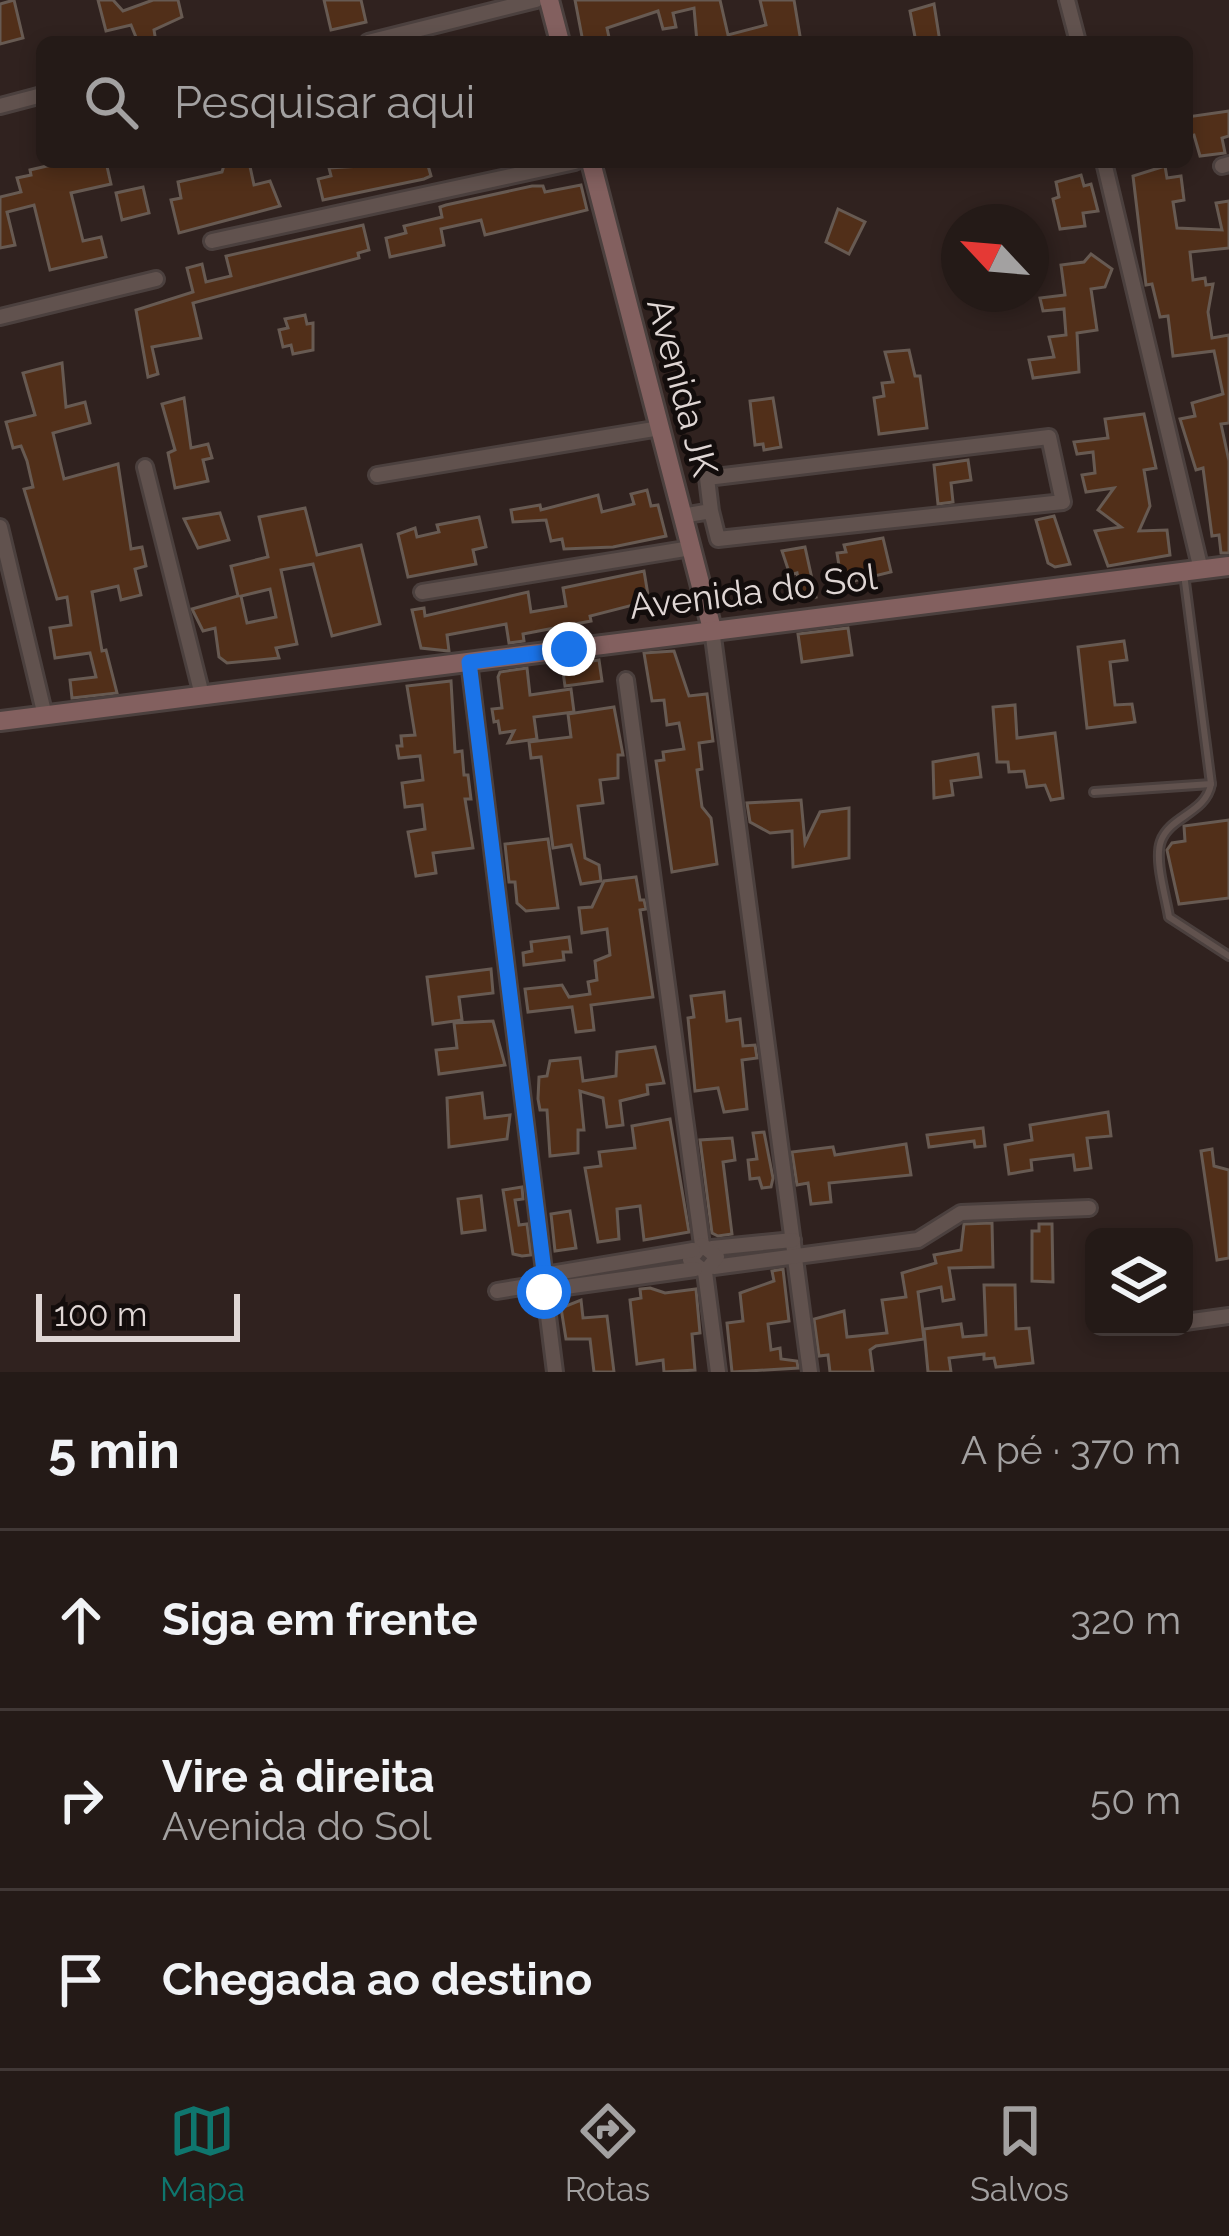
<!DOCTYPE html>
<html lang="pt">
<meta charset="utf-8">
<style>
body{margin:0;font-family:Raleway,sans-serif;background:#302724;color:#f1f3f6}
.controls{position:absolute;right:36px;bottom:36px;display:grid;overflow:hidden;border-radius:18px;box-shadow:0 6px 18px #0003}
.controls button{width:108px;height:108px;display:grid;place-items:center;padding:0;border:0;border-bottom:3px solid #413836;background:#241a17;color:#f1f3f6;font:60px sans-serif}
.compass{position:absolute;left:941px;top:204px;width:108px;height:108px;border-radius:50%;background:#241a17;box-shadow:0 6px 18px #0003;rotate:296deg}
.scale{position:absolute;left:36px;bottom:30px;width:204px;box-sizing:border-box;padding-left:12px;border:6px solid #dfd6d4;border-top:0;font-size:33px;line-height:42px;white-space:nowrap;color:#dfd6d4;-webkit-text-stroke:9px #130d0c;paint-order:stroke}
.stop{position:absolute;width:36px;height:36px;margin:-27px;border:9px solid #1a73e8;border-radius:50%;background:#fff}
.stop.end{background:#1a73e8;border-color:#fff;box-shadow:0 3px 12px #0008}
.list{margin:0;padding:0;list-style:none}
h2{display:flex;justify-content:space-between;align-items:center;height:156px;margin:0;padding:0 48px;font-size:51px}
h2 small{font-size:39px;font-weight:400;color:#a3a1a1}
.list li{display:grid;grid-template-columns:78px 1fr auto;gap:36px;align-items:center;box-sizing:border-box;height:180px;padding:0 48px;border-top:3px solid #413836}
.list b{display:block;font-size:45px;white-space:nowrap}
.list p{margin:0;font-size:39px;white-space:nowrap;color:#a3a1a1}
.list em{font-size:39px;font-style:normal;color:#a3a1a1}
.icon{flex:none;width:66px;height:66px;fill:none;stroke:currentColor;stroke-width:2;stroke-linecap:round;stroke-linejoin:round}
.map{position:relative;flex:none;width:1229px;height:1372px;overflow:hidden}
.search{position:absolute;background:#241a17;box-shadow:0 6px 18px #0003;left:36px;right:36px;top:36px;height:132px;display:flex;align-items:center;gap:30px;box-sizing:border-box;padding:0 42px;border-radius:18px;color:#a3a1a1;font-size:45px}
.sheet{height:696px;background:#241a17}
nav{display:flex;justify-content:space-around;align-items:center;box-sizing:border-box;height:168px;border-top:3px solid #413836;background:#241a17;font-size:33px;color:#a3a1a1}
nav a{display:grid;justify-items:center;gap:6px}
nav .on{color:#0f766e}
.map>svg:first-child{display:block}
</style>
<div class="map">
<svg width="1229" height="1372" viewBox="0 0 1229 1372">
<rect width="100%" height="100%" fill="#30221f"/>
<!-- building -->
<g fill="#512f19" stroke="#675a52" stroke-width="3" fill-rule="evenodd">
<path d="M 14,0 L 23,38 L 0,44 L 0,4 Z"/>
<path d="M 98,0 L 113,0 L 123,11 L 153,0 L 178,0 L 182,17 L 154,30 L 156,42 L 138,42 L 131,25 L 106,31 Z"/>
<path d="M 324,0 L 361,0 L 366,22 L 331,30 Z"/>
<path d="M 575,0 L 720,0 L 728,35 L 766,25 L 760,0 L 794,0 L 801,42 L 697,42 L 694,8 L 673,13 L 676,27 L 663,29 L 658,11 L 607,28 L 610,42 L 583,42 Z"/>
<path d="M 934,4 L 940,42 L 916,42 L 910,11 Z"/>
<path d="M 1229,111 L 1229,136 L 1222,138 L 1225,153 L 1200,156 L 1194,135 L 1187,137 L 1187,117 Z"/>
<path d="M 64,162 L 106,162 L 111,184 L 71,193 L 83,241 L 101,237 L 106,257 L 50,270 L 34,205 L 7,212 L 15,245 L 0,248 L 0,197 L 21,192 L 17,178 L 31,175 L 30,170 Z"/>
<path d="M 225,162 L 249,162 L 254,185 L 270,181 L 280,206 L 179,233 L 171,200 L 181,198 L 178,182 L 222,172 Z"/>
<path d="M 427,162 L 431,176 L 424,179 L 323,200 L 318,179 L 331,176 L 329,168 Z"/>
<path d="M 1165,166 L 1167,178 L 1181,176 L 1184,200 L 1173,202 L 1177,228 L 1222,230 L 1216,203 L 1229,201 L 1229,248 L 1190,252 L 1193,280 L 1205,278 L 1206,285 L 1213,284 L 1208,312 L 1212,338 L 1229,335 L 1229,423 L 1221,424 L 1229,461 L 1229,553 L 1221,553 L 1219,535 L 1212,536 L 1203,468 L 1196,470 L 1180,419 L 1195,416 L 1192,403 L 1223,394 L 1214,351 L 1173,356 L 1168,316 L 1160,317 L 1152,284 L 1146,285 L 1133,176 Z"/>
<path d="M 1081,175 L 1084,186 L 1091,184 L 1098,211 L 1083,213 L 1085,226 L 1060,229 L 1053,199 L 1059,197 L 1056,182 Z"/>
<path d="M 581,185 L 587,210 L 485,235 L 481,220 L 441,229 L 444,245 L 390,257 L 386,238 L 406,233 L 404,226 L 442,217 L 440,207 L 446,205 L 532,186 L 543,186 L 545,192 Z"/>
<path d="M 143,187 L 149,213 L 122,220 L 116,193 Z"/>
<path d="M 838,209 L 865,222 L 849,254 L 826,242 Z"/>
<path d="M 363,225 L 369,250 L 358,253 L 359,258 L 193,303 L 201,338 L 152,347 L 158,374 L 148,377 L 136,310 L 193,292 L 187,268 L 202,264 L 206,282 L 231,276 L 226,256 Z"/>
<path d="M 1091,254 L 1112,269 L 1105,287 L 1091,289 L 1097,330 L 1077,333 L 1079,372 L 1033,378 L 1029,360 L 1054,357 L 1049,337 L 1066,335 L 1064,309 L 1043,311 L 1040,298 L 1065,295 L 1061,265 L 1084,262 Z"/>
<path d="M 305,315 L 307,324 L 313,323 L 313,350 L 293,354 L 291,345 L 283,347 L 279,330 L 288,328 L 285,319 Z"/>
<path d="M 909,350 L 915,376 L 920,376 L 927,428 L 879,434 L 874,398 L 884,396 L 882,383 L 893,382 L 885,352 Z"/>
<path d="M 62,363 L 66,407 L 85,402 L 90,423 L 53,433 L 64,479 L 118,464 L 131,549 L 142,547 L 146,566 L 135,569 L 141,595 L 121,600 L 118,586 L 92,592 L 102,651 L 106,650 L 117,693 L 72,698 L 70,680 L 96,677 L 90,653 L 55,658 L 50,628 L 71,625 L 67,597 L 57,599 L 24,489 L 33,487 L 27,461 L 21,446 L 13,448 L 6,422 L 35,415 L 23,373 Z"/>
<path d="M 184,398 L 191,448 L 208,444 L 212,458 L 203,460 L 208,481 L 175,488 L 168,453 L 175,450 L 162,404 Z"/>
<path d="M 773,398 L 781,447 L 764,450 L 763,444 L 755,445 L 750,401 Z"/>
<path d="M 1144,414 L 1156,468 L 1144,470 L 1150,506 L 1139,531 L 1167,530 L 1170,555 L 1108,566 L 1095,531 L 1121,527 L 1098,510 L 1114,488 L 1086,492 L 1082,475 L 1095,473 L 1093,452 L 1077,454 L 1074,442 L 1108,438 L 1105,419 Z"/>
<path d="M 968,460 L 971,480 L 951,483 L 953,502 L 938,504 L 934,465 Z"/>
<path d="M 647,490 L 651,506 L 658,505 L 666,536 L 613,547 L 564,549 L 562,539 L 551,541 L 546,520 L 513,522 L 511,510 L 540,505 L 541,510 L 598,495 L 602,512 L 634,504 L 631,494 Z"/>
<path d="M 305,508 L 317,555 L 361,545 L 380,624 L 332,636 L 313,564 L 281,570 L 297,644 L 276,648 L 279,658 L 227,663 L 219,657 L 215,628 L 203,631 L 192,609 L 238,596 L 231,566 L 268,557 L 259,517 ZM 270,589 L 276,617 L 247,623 L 241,596 Z"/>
<path d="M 220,513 L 229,540 L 198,548 L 184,519 Z"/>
<path d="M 1054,516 L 1070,564 L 1055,567 L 1048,563 L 1036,520 Z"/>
<path d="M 479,517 L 486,547 L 473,550 L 476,564 L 408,577 L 398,534 L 415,528 L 417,537 L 439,532 L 437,525 Z"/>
<path d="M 883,538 L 891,572 L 842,584 L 837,553 L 846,552 L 844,545 Z"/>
<path d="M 805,547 L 816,597 L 802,600 L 797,573 L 790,575 L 782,551 Z"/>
<path d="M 644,571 L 649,601 L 590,616 L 591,621 L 523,634 L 524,641 L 509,643 L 506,624 L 447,635 L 449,651 L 421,648 L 412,610 L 424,608 L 425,616 L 528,592 L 531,612 L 566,606 L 563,588 Z"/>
<path d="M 848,628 L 852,655 L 802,662 L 798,634 Z"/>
<path d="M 1124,641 L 1127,660 L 1110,662 L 1115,705 L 1132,704 L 1135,722 L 1087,728 L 1078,647 Z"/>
<path d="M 674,651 L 689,696 L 707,694 L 713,741 L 699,743 L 702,769 L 697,770 L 702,807 L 711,818 L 717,864 L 672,872 L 656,761 L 664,760 L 663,752 L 684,749 L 679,723 L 667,725 L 664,700 L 652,701 L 644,653 Z"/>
<path d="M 599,660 L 602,681 L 565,686 L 562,665 Z"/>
<path d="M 527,668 L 530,695 L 571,689 L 574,712 L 534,717 L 537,739 L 508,743 L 514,731 L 500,733 L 498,721 L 494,722 L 492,709 L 502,708 L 498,677 L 500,672 Z"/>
<path d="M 451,681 L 455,752 L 462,751 L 464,775 L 468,775 L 471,799 L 465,799 L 473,848 L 433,853 L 436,873 L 416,876 L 408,832 L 425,829 L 422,805 L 405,807 L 402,783 L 423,780 L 420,756 L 399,758 L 397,746 L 402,746 L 401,736 L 415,735 L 407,686 Z"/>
<path d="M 1015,705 L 1017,738 L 1055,733 L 1063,798 L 1051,800 L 1045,785 L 1027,787 L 1024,771 L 1009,772 L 1008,762 L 997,762 L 993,707 Z"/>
<path d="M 614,707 L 623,755 L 618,755 L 618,778 L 600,780 L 603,803 L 578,806 L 585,858 L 599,865 L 601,881 L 581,884 L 571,845 L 553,848 L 541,757 L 531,758 L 529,742 L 571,737 L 568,714 Z"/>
<path d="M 978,754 L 981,777 L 951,781 L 953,795 L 934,798 L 933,762 Z"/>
<path d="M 801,800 L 805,843 L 820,812 L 849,808 L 849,858 L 793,867 L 792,831 L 770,833 L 750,822 L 747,803 Z"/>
<path d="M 1229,820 L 1229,898 L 1179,904 L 1167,850 L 1172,843 L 1185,841 L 1184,826 Z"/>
<path d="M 548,839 L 558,908 L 526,911 L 517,903 L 515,882 L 509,882 L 505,844 Z"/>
<path d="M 636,877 L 640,900 L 644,900 L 646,909 L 640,910 L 653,997 L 591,1005 L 594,1030 L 576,1032 L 572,1007 L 528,1012 L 525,989 L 562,985 L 569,997 L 590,994 L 588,982 L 597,980 L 595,961 L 610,955 L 607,929 L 582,933 L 579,908 L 592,907 L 604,881 Z"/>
<path d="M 569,937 L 571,952 L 563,952 L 564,960 L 524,965 L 523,953 L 532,951 L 531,942 Z"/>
<path d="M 491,969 L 493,993 L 459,997 L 462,1020 L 433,1024 L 427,977 Z"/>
<path d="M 724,992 L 727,1021 L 740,1019 L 743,1046 L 755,1045 L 757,1058 L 742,1060 L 747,1109 L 724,1112 L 718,1088 L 695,1091 L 688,1018 L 694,1017 L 691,996 Z"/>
<path d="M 493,1021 L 505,1065 L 439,1074 L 436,1050 L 457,1048 L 454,1023 Z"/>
<path d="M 655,1047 L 664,1083 L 647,1085 L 648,1094 L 620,1101 L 623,1125 L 607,1127 L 603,1098 L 580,1091 L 584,1130 L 578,1130 L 578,1153 L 550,1156 L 547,1110 L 540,1110 L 538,1099 L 539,1077 L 547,1076 L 550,1061 L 580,1058 L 583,1081 L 616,1076 L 617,1052 Z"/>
<path d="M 482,1093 L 485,1118 L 510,1115 L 507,1139 L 449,1147 L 447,1098 Z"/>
<path d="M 1108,1112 L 1111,1136 L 1087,1138 L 1091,1168 L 1075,1170 L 1073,1155 L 1031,1160 L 1032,1170 L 1009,1174 L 1005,1145 L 1032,1140 L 1030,1125 Z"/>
<path d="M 670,1119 L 689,1232 L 644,1240 L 640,1206 L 617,1209 L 619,1239 L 598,1242 L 585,1168 L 601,1166 L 599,1152 L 635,1148 L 632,1126 Z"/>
<path d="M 983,1128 L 985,1146 L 975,1147 L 974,1141 L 929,1147 L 927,1135 Z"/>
<path d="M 764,1132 L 773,1178 L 771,1187 L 762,1188 L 759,1178 L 750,1179 L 748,1160 L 757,1159 L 753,1133 Z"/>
<path d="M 732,1138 L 735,1160 L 723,1162 L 732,1234 L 718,1236 L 712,1233 L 700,1140 Z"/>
<path d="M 906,1144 L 911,1175 L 829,1183 L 831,1202 L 811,1204 L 808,1183 L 797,1185 L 792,1152 L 833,1147 L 835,1155 Z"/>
<path d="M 1212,1149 L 1214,1166 L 1229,1170 L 1229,1258 L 1217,1260 L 1201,1151 Z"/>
<path d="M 522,1187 L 523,1199 L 515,1200 L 519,1225 L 527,1224 L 531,1255 L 522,1256 L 513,1254 L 503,1190 Z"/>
<path d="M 481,1196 L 485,1230 L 462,1233 L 458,1199 Z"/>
<path d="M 570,1211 L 576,1248 L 555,1251 L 551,1214 Z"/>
<path d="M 992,1223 L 993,1267 L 949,1268 L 954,1299 L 943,1301 L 941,1287 L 918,1292 L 924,1339 L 876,1346 L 870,1350 L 873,1372 L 830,1372 L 828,1355 L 819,1356 L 814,1319 L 844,1311 L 847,1337 L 887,1333 L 882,1300 L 906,1297 L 902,1273 L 936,1263 L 934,1255 L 961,1250 L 964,1224 Z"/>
<path d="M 1039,1224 L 1052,1224 L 1053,1282 L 1032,1281 L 1032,1231 L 1039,1231 Z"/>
<path d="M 783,1269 L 789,1321 L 768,1324 L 771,1350 L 780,1348 L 781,1359 L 797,1361 L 798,1368 L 732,1372 L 727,1323 L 743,1321 L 740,1293 L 774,1281 L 772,1271 Z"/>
<path d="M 984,1285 L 1015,1285 L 1016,1329 L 1029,1328 L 1033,1363 L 996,1367 L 994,1358 L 984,1359 L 984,1354 L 949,1358 L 951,1372 L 928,1372 L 924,1329 L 961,1324 L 963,1337 L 986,1335 Z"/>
<path d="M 650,1288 L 665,1293 L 696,1289 L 700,1333 L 692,1334 L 695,1370 L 664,1372 L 663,1360 L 637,1364 L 630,1300 L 641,1298 L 640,1289 Z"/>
<path d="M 581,1300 L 583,1318 L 607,1316 L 614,1372 L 594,1372 L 590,1339 L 566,1339 L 561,1308 Z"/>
</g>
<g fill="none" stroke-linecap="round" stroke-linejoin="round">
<!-- lane casing -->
<g stroke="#4b403e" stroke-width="12">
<g id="lane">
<path d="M 1184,574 L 1211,784 C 1206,813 1170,816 1161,841 C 1154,860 1166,897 1169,917 L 1229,956"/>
<path d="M 1094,792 L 1211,784"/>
</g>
</g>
<!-- street casing -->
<g stroke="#4b403e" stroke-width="20">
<g id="street">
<path d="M 1067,0 L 1078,42"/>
<path d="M 368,42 L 536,0"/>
<path d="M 0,106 L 42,95"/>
<path d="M 1104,162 L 1201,570"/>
<path d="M 1222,166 L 1229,164"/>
<path d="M 212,241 L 575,162"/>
<path d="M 0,317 L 156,279"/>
<path d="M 145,467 L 202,695"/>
<path d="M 377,475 L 660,428"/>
<path d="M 682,516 L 711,511 L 707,478 L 1049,437 L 1063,502 L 718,539 L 711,511"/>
<path d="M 0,527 L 45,716"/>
<path d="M 422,592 L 691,548"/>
<path d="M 712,629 L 810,1372"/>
<path d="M 469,662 L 544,1271"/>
<path d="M 626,680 L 702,1245"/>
<path d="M 712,1248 L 793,1240"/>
<path d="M 714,1267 L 918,1240 L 961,1213 L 1089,1208"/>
<path d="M 705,1272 L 717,1257 L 702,1245 L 690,1260 L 705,1272 L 718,1372"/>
<path d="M 550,1274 L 693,1250"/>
<path d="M 551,1289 L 695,1269"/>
<path d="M 497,1291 L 534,1285 L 545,1292 L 554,1278 L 544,1271 L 534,1285"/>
<path d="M 545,1292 L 555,1372"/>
<path d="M 1185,1322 L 1229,1316"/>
</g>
</g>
<!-- secondary casing -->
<g stroke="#4b403e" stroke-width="24">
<g id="secondary">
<path d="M 549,0 L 560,42"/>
<path d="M 591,162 L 712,629"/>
<path d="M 0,721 L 1229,566"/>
</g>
</g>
<!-- lane -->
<use href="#lane" stroke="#61524e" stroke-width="6"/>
<!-- street -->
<use href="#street" stroke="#61524e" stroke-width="14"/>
<!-- secondary -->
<use href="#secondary" stroke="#83605f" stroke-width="18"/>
</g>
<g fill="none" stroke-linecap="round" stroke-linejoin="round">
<!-- route -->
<path stroke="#1a73e8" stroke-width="15" d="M 544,1292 L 554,1278 L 544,1271 L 469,662 L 569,649"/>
</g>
<g text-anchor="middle" stroke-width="10" stroke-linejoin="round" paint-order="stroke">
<!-- street labels -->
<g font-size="36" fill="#dfd6d4" stroke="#130d0c">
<text transform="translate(683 387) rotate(75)" y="13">Avenida JK</text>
<text transform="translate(753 591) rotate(-7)" y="13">Avenida do Sol</text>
</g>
</g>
</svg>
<div class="controls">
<button><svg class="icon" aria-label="layers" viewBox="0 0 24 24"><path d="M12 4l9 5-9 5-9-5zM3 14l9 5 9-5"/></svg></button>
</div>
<svg class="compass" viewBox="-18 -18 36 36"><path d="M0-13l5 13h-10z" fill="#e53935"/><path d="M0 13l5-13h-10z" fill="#a3a1a1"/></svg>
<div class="scale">100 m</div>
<div class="stop" style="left:544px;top:1292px"></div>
<div class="stop end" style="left:569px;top:649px"></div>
<div class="search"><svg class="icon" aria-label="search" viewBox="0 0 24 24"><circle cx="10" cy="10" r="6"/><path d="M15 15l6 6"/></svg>Pesquisar aqui</div>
</div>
<section class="sheet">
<h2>5 min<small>A pé · 370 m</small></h2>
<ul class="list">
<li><svg class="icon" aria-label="ahead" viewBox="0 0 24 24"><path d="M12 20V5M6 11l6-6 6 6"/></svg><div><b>Siga em frente</b></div><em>320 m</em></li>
<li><svg class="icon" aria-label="right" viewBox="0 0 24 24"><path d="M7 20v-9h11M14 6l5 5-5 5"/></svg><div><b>Vire à direita</b><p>Avenida do Sol</p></div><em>50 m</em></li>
<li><svg class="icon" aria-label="arrive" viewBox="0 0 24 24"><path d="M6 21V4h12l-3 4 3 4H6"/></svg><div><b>Chegada ao destino</b></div></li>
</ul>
</section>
<nav>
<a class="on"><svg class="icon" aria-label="map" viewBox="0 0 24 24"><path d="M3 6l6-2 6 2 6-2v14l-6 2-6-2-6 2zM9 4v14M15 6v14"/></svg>Mapa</a>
<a><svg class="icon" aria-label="directions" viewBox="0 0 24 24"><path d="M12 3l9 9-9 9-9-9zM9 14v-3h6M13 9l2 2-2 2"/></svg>Rotas</a>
<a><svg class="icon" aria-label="saved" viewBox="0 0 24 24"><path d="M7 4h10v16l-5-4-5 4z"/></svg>Salvos</a>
</nav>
